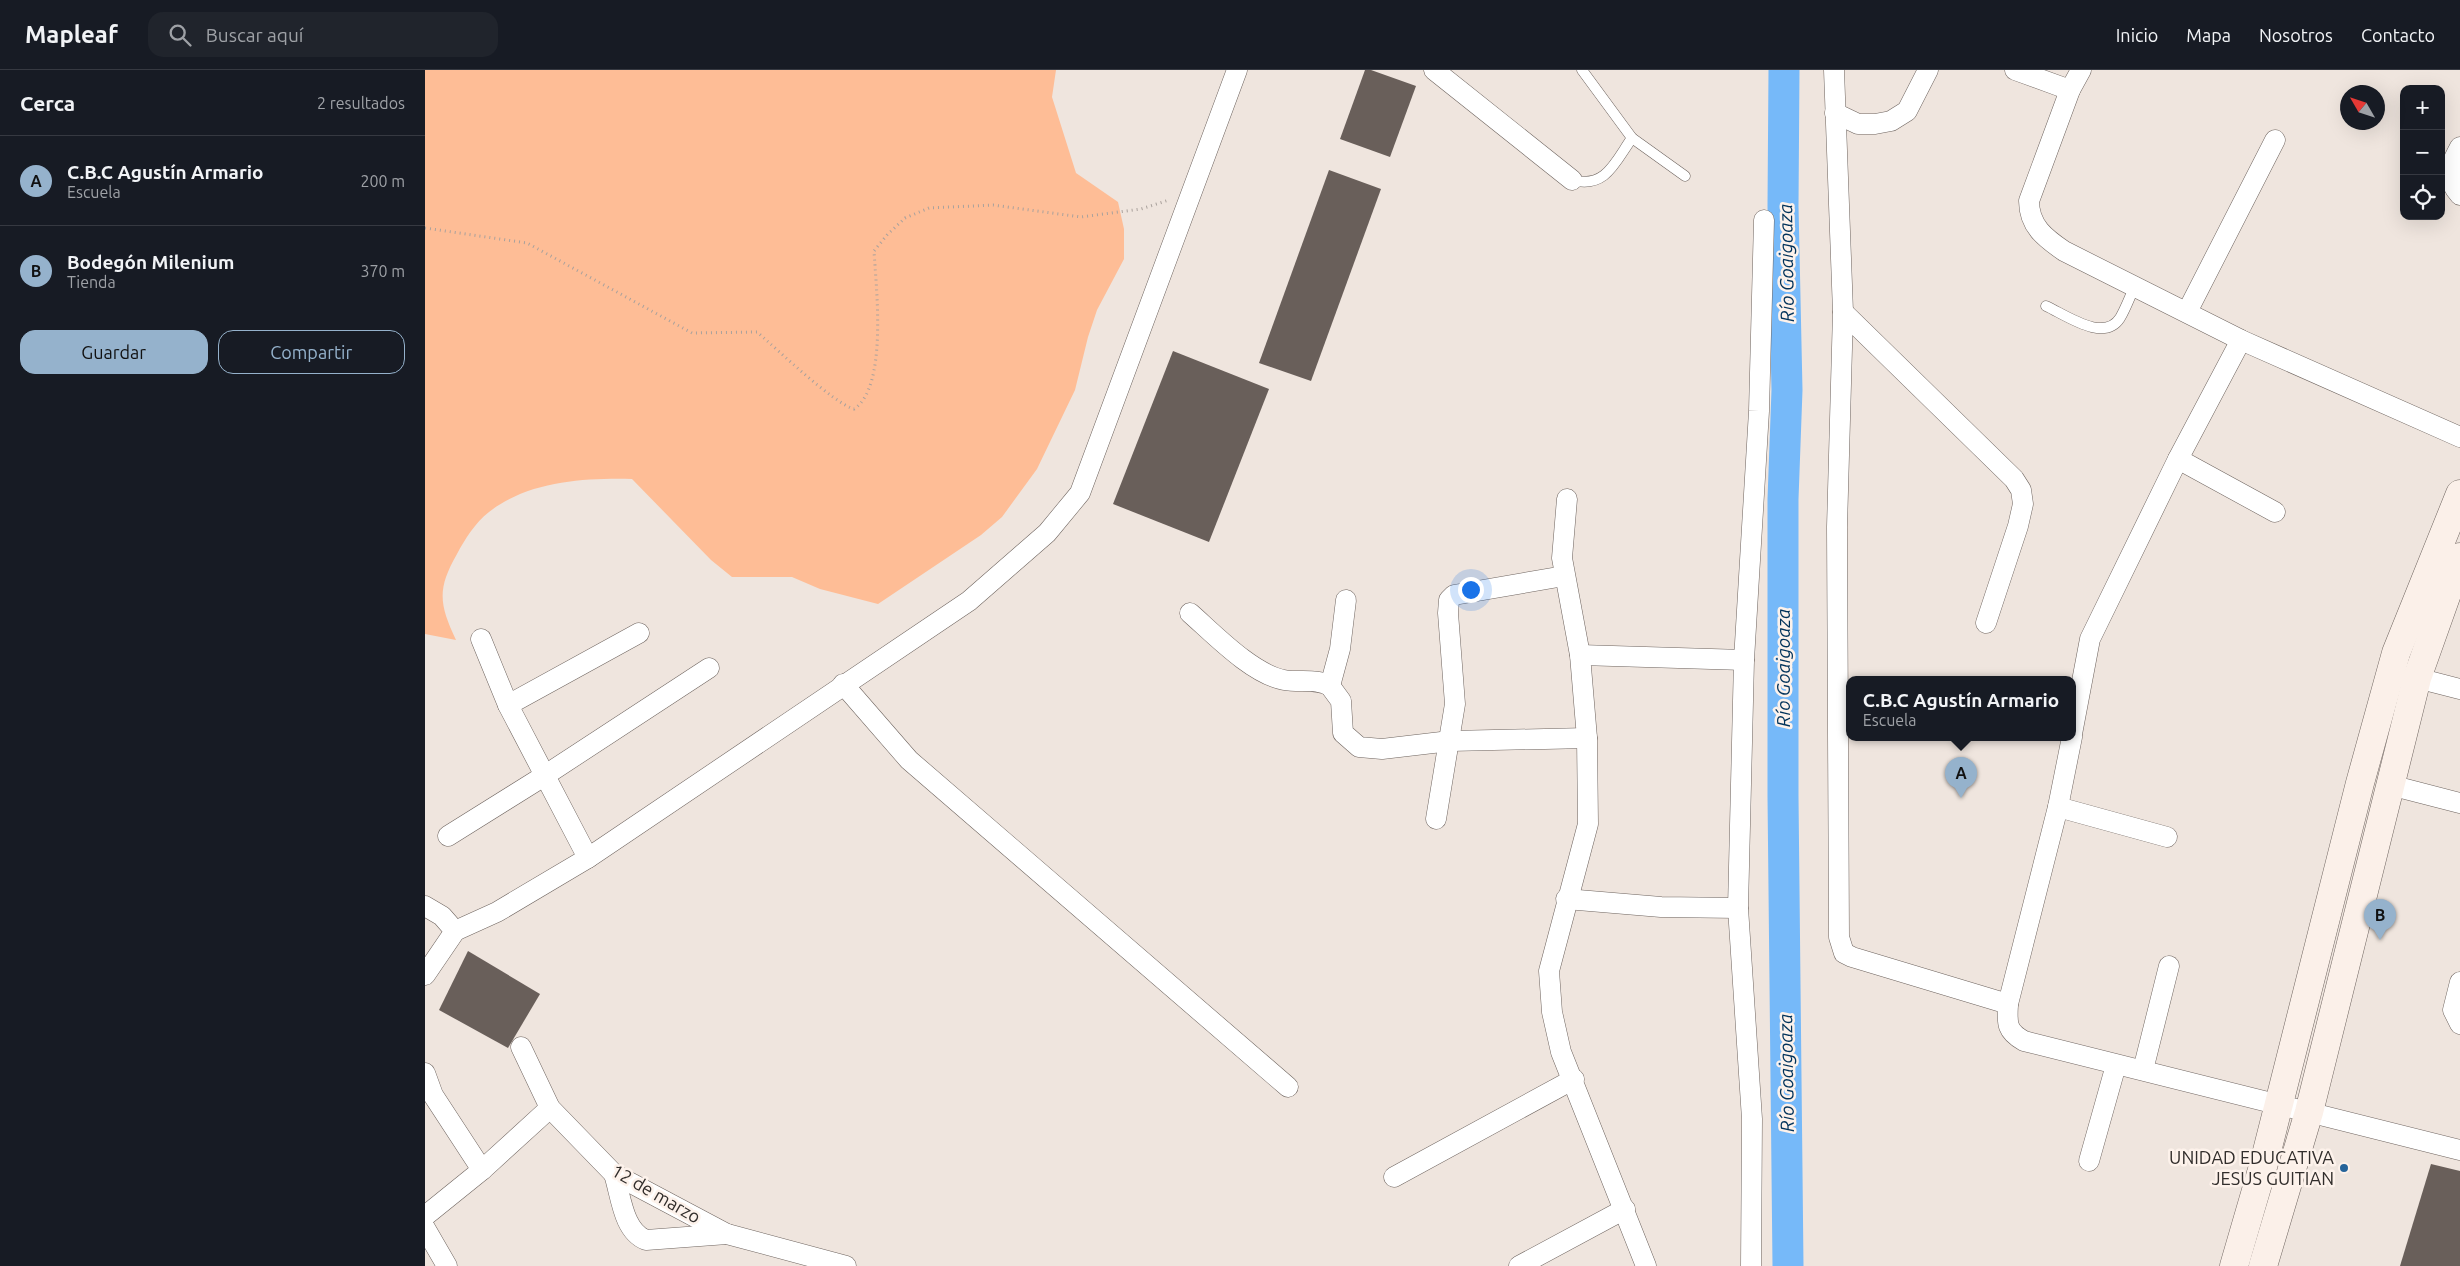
<!DOCTYPE html>
<html lang="es">
<meta charset="utf-8">
<style>
body{margin:0;font-family:Ubuntu,sans-serif;background:#20242c;color:#f1f3f6}
.controls{position:absolute;right:15px;top:15px;display:grid;overflow:hidden;border-radius:10px;box-shadow:0 5px 20px #0002}
.controls button{width:45px;height:45px;display:grid;place-items:center;padding:0;border:0;border-bottom:1px solid #363941;background:#171b24;color:#f1f3f6;font:25px sans-serif}
.compass{position:absolute;left:1915px;top:15px;width:45px;height:45px;border-radius:50%;background:#171b24;box-shadow:0 5px 20px #0002;rotate:309deg}
.you{position:absolute;left:1045px;top:519px;width:18px;height:18px;margin:-12px;border:4px solid #fff;border-radius:50%;background:#1a73e8;box-shadow:0 0 0 8px #1a73e833}
.badge{display:grid;place-items:center;width:32px;height:32px;border-radius:50%;background:#95b2cc;color:#111;font-size:16px;font-weight:700}
.pin{position:absolute;translate:-50% -41px;filter:drop-shadow(0 1px 2px #0008)}
.pin::after{content:'';position:absolute;top:26px;width:18px;height:15px;background:inherit;clip-path:polygon(0 0,100% 0,50% 100%)}
.popup{position:absolute;left:1421px;top:606px;width:230px;height:65px;box-sizing:border-box;display:grid;place-content:center;border-radius:10px;background:#171b24;filter:drop-shadow(0 1px 4px #0005);font-size:16px;white-space:nowrap;color:#9ea1a6}
.popup b{font-size:19px;color:#f1f3f6}
.popup::after{content:'';position:absolute;left:50%;top:100%;margin-left:-10px;border:10px solid transparent;border-top-color:#171b24}
.list{margin:0;padding:0;list-style:none}
h2{display:flex;justify-content:space-between;align-items:center;height:65px;margin:0;padding:0 20px;font-size:21px}
h2 small{font-size:16px;font-weight:400;color:#9ea1a6}
.list li{display:grid;grid-template-columns:32px 1fr auto;gap:15px;align-items:center;box-sizing:border-box;height:90px;padding:0 20px;border-top:1px solid #363941}
.list b{display:block;font-size:19px;white-space:nowrap}
.list p{margin:0;font-size:16px;white-space:nowrap;color:#9ea1a6}
.list em{font-size:16px;font-style:normal;color:#9ea1a6}
.actions{display:flex;gap:10px;padding:15px 20px}
.actions a{flex:1;padding:11px 0;border:1px solid #95b2cc;border-radius:15px;text-align:center;font-size:18px;color:#95b2cc}
.actions .main{background:#95b2cc;color:#111}
.icon{flex:none;width:28px;height:28px;fill:none;stroke:currentColor;stroke-width:2;stroke-linecap:round;stroke-linejoin:round}
.map{position:relative;flex:none;width:2035px;height:1196px;overflow:hidden}
header{display:flex;align-items:center;gap:30px;box-sizing:border-box;height:70px;padding:0 25px;background:#171b24;border-bottom:1px solid #363941}
header strong{font-size:24px}
nav{display:flex;gap:28px;margin-inline-start:auto;font-size:18px}
.search{width:350px;height:45px;background:#20242c;display:flex;align-items:center;gap:12px;box-sizing:border-box;padding:0 18px;border-radius:15px;color:#9ea1a6;font-size:19px}
main{display:flex}
aside{flex:1;background:#171b24}
.map>svg:first-child{display:block}
</style>
<header>
<strong>Mapleaf</strong>
<div class="search"><svg class="icon" aria-label="search" viewBox="0 0 24 24"><circle cx="10" cy="10" r="6"/><path d="M15 15l6 6"/></svg>Buscar aquí</div>
<nav><a>Inicio</a><a>Mapa</a><a>Nosotros</a><a>Contacto</a></nav>
</header>
<main>
<aside>
<h2>Cerca<small>2 resultados</small></h2>
<ul class="list">
<li><span class="badge">A</span><div><b>C.B.C Agustín Armario</b><p>Escuela</p></div><em>200 m</em></li>
<li><span class="badge">B</span><div><b>Bodegón Milenium</b><p>Tienda</p></div><em>370 m</em></li>
</ul>
<div class="actions"><a class="main">Guardar</a><a>Compartir</a></div>
</aside>
<div class="map">
<svg width="2035" height="1196" viewBox="0 0 2035 1196">
<rect width="100%" height="100%" fill="#efe5de"/>
<!-- green -->
<path fill="#febd96" d="M 0,0 L 631,0 L 627,27 L 651,103 L 693,132 L 699,159 L 699,189 L 672,240 L 663,267 L 650,320 L 612,399 L 577,447 L 556,465 L 453,534 L 395,519 L 367,507 L 307,507 L 286,490 L 207,409 C 159,408 104,411 64,442 C 50,453 40,469 32,484 C 12,519 14,534 31,570 L 0,564 Z"/>
<g fill="none" stroke-linecap="round" stroke-linejoin="round">
<!-- river -->
<path stroke="#76b9f9" stroke-width="31" d="M 1359,0 L 1358,136 L 1362,320 L 1358,429 L 1358,726 L 1363,1196"/>
</g>
<!-- building -->
<g fill="#695f5a">
<path d="M 940,0 L 946,0 L 991,16 L 965,87 L 915,69 Z"/>
<path d="M 904,100 L 956,119 L 886,311 L 834,293 Z"/>
<path d="M 748,281 L 844,319 L 784,472 L 688,434 Z"/>
<path d="M 43,881 L 115,924 L 83,978 L 14,940 Z"/>
<path d="M 2006,1094 L 2035,1101 L 2035,1196 L 1975,1196 Z"/>
</g>
<g fill="none" stroke-linecap="round" stroke-linejoin="round">
<!-- service casing -->
<g stroke="#6e645f" stroke-width="11">
<g id="service">
<path d="M 1157,0 L 1207,68 L 1260,106"/>
<path d="M 1147,110 C 1181,119 1190,92 1207,68"/>
<path d="M 1621,236 C 1641,245 1679,273 1695,248 C 1701,238 1705,226 1710,216"/>
</g>
</g>
<!-- minor casing -->
<g stroke="#6e645f" stroke-width="21">
<g id="minor">
<path d="M 1009,0 L 1147,110"/>
<path d="M 1409,0 L 1418,242 L 1412,457 L 1414,867 L 1419,883 L 1427,887 L 1583,934"/>
<path d="M 1590,0 L 1645,20"/>
<path d="M 1656,0 L 1645,20 L 1604,131 C 1604,156 1620,168 1639,181 L 1816,270 L 2035,367"/>
<path d="M 1410,43 L 1433,54 L 1450,54 L 1466,51 L 1482,41 L 1503,0"/>
<path d="M 2035,77 C 2025,96 2019,107 2035,125"/>
<path d="M 1418,242 L 1589,409 L 1596,420 L 1598,434 L 1593,456 L 1561,553"/>
<path d="M 1762,242 L 1850,70"/>
<path d="M 1753,389 L 1850,442"/>
<path d="M 1142,429 L 1137,488 L 1155,585 L 1162,668 L 1163,754 L 1124,901 L 1127,942 L 1136,982 L 1221,1196"/>
<path d="M 765,543 C 789,564 827,604 859,610 C 875,613 891,608 905,616 L 916,631 L 918,663 L 934,677 L 957,679 L 1025,671 L 1162,668"/>
<path d="M 56,569 L 83,635 L 163,788"/>
<path d="M 1155,585 L 1319,590"/>
<path d="M 1992,608 L 2035,619"/>
<path d="M 418,614 L 484,690 L 863,1017"/>
<path d="M 905,616 L 915,579 L 921,530"/>
<path d="M 83,635 L 214,563"/>
<path d="M 1647,664 L 1665,569 L 1753,389 L 1816,270"/>
<path d="M 1647,667 L 1633,737 L 1583,934 C 1582,953 1581,961 1599,971 L 2035,1080"/>
<path d="M 1965,715 L 2035,733"/>
<path d="M 1633,737 L 1742,767"/>
<path d="M 1011,749 L 1030,634 L 1023,543 L 1024,530 L 1029,525 L 1139,506"/>
<path d="M 23,766 L 119,706 L 284,598"/>
<path d="M 1141,829 L 1236,837 L 1313,838"/>
<path d="M 0,836 L 17,846 L 30,861 L 0,905"/>
<path d="M 30,861 L 72,842 L 163,788 L 544,531 L 622,463 L 655,423 L 812,0"/>
<path d="M 2035,912 L 2028,940 L 2035,954"/>
<path d="M 96,977 L 125,1038 L 189,1104 L 302,1164 L 421,1196"/>
<path d="M 1718,1000 L 1744,896"/>
<path d="M 0,1003 L 8,1025 L 57,1100"/>
<path d="M 1664,1091 L 1691,995"/>
<path d="M 189,1104 C 196,1126 198,1161 221,1170 L 302,1164"/>
<path d="M 969,1107 L 1149,1009"/>
<path d="M 0,1146 L 57,1100 L 125,1038"/>
<path d="M 0,1158 L 22,1196"/>
<path d="M 1094,1196 L 1200,1139"/>
<path d="M 1326,1196 L 1327,1049 L 1313,838 L 1319,590 L 1334,341 L 1339,150"/>
</g>
</g>
<!-- secondary casing -->
<g stroke="#6e645f" stroke-width="29">
<g id="secondary">
<path d="M 1809,1196 L 1839,1093 L 1935,713 L 1971,583 L 2035,424"/>
<path d="M 1838,1196 L 1884,1042 L 1992,608 L 2035,487"/>
</g>
</g>
<!-- path -->
<path stroke="#a9a19c" stroke-width="3" stroke-dasharray="1 4" stroke-linecap="butt" d="M 0,158 L 102,173 L 267,263 L 332,262 C 352,279 408,333 429,339 C 463,317 451,217 449,181 L 462,165 L 480,148 L 504,138 L 568,135 L 656,147 L 716,139 L 744,130"/>
<!-- service -->
<use href="#service" stroke="#fff" stroke-width="10"/>
<!-- minor -->
<use href="#minor" stroke="#fff" stroke-width="20"/>
<!-- secondary -->
<use href="#secondary" stroke="#fbf0e9" stroke-width="28"/>
</g>
<!-- markers -->
<circle fill="#256399" stroke="#fdf2eb" stroke-width="2" cx="1919" cy="1098" r="5"/>
<g text-anchor="middle" stroke-width="5" stroke-linejoin="round" paint-order="stroke">
<!-- poi labels -->
<g font-size="18" fill="#312d2b" stroke="#fdf2eb" text-anchor="end">
<text x="1909" y="1094">UNIDAD EDUCATIVA<tspan x="1909" dy="21">JESUS GUITIAN</tspan></text>
</g>
<!-- street labels -->
<g font-size="18" fill="#312d2b" stroke="#fdf2eb">
<text transform="translate(231 1124) rotate(30)" y="6">12 de marzo</text>
</g>
<!-- water labels -->
<g font-size="19" font-style="italic" fill="#00325a" stroke="#fdf2eb">
<text transform="translate(1361 193) rotate(-91)" y="7">Río Goaigoaza</text>
<text transform="translate(1358 598) rotate(-90)" y="7">Río Goaigoaza</text>
<text transform="translate(1361 1003) rotate(-91)" y="7">Río Goaigoaza</text>
</g>
</g>
</svg>
<div class="controls">
<button>+</button>
<button>−</button>
<button><svg class="icon" aria-label="locate" viewBox="0 0 24 24"><circle cx="12" cy="12" r="6"/><path d="M12 2v4M12 18v4M2 12h4M18 12h4"/></svg></button>
</div>
<svg class="compass" viewBox="-18 -18 36 36"><path d="M0-13l5 13h-10z" fill="#e53935"/><path d="M0 13l5-13h-10z" fill="#9ea1a6"/></svg>
<div class="you"></div>
<div class="pin badge" style="left:1536px;top:728px">A</div>
<div class="popup"><b>C.B.C Agustín Armario</b>Escuela</div>
<div class="pin badge" style="left:1955px;top:870px">B</div>
</div>
</main>
